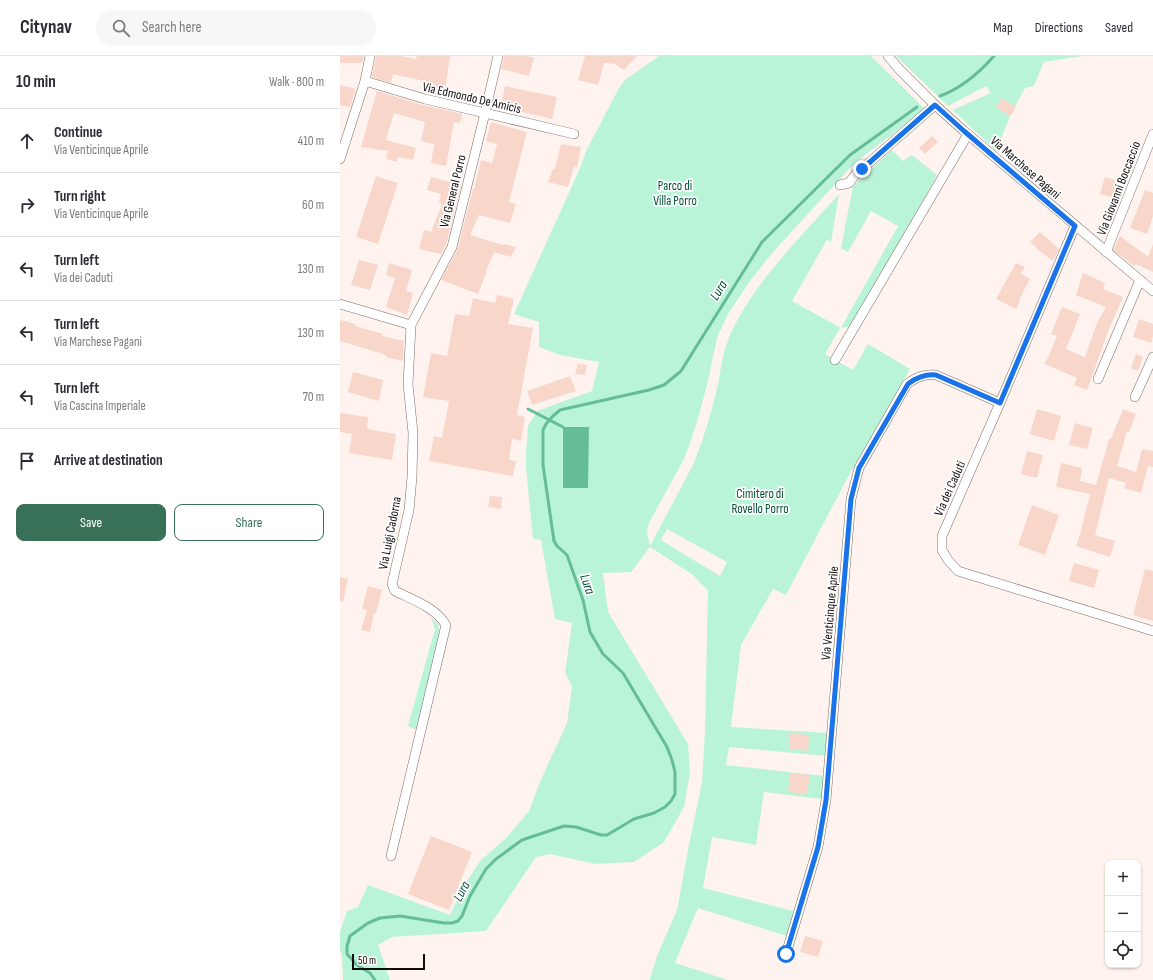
<!DOCTYPE html>
<meta charset="utf-8">
<style>
body{margin:0;font-family:"Sofia Sans Condensed",sans-serif;background:#f7f7f7;color:#2b2b33}
.controls{position:absolute;right:12px;bottom:12px;display:grid;overflow:hidden;border-radius:8px;box-shadow:0 1px 3px #0004}
.controls button{width:36px;height:36px;display:grid;place-items:center;padding:0;border:0;border-bottom:1px solid #e1e1e2;background:#fff;color:#2b2b33;font:20px sans-serif}
.scale{position:absolute;left:12px;bottom:10px;width:73px;box-sizing:border-box;padding-left:4px;border:2px solid #120c0a;border-top:0;font-size:11px;line-height:14px;white-space:nowrap;color:#120c0a;-webkit-text-stroke:3px #fff;paint-order:stroke}
.stop{position:absolute;width:12px;height:12px;margin:-9px;border:3px solid #1a73e8;border-radius:50%;background:#fff}
.stop.end{background:#1a73e8;border-color:#fff;box-shadow:0 1px 4px #0008}
.list{margin:0;padding:0;list-style:none}
h2{display:flex;justify-content:space-between;align-items:center;height:52px;margin:0;padding:0 16px;font-size:17px}
h2 small{font-size:13px;font-weight:400;color:#7c7c81}
.list li{display:grid;grid-template-columns:26px 1fr auto;gap:12px;align-items:center;box-sizing:border-box;height:64px;padding:0 16px;border-top:1px solid #e1e1e2}
.list b{display:block;font-size:15px;white-space:nowrap}
.list p{margin:0;font-size:13px;white-space:nowrap;color:#7c7c81}
.list em{font-size:13px;font-style:normal;color:#7c7c81}
.actions{display:flex;gap:8px;padding:12px 16px}
.actions a{flex:1;padding:9px 0;border:1px solid #387058;border-radius:8px;text-align:center;font-size:14px;color:#387058}
.actions .main{background:#387058;color:#fff}
.icon{flex:none;width:22px;height:22px;fill:none;stroke:currentColor;stroke-width:2;stroke-linecap:round;stroke-linejoin:round}
.map{position:relative;flex:none;width:813px;height:924px;overflow:hidden}
header{display:flex;align-items:center;gap:24px;box-sizing:border-box;height:56px;padding:0 20px;background:#fff;border-bottom:1px solid #e1e1e2}
header strong{font-size:19px}
nav{display:flex;gap:22px;margin-inline-start:auto;font-size:14px}
.search{width:280px;height:36px;background:#f7f7f7;display:flex;align-items:center;gap:10px;box-sizing:border-box;padding:0 14px;border-radius:22px;color:#7c7c81;font-size:15px}
main{display:flex}
aside{flex:1;background:#fff}
.map>svg:first-child{display:block}
</style>
<header>
<strong>Citynav</strong>
<div class="search"><svg class="icon" aria-label="search" viewBox="0 0 24 24"><circle cx="10" cy="10" r="6"/><path d="M15 15l6 6"/></svg>Search here</div>
<nav><a>Map</a><a>Directions</a><a>Saved</a></nav>
</header>
<main>
<aside>
<h2>10 min<small>Walk · 800 m</small></h2>
<ul class="list">
<li><svg class="icon" aria-label="ahead" viewBox="0 0 24 24"><path d="M12 20V5M6 11l6-6 6 6"/></svg><div><b>Continue</b><p>Via Venticinque Aprile</p></div><em>410 m</em></li>
<li><svg class="icon" aria-label="right" viewBox="0 0 24 24"><path d="M7 20v-9h11M14 6l5 5-5 5"/></svg><div><b>Turn right</b><p>Via Venticinque Aprile</p></div><em>60 m</em></li>
<li><svg class="icon" aria-label="left" viewBox="0 0 24 24"><path d="M17 20v-9H6M10 6l-5 5 5 5"/></svg><div><b>Turn left</b><p>Via dei Caduti</p></div><em>130 m</em></li>
<li><svg class="icon" aria-label="left" viewBox="0 0 24 24"><path d="M17 20v-9H6M10 6l-5 5 5 5"/></svg><div><b>Turn left</b><p>Via Marchese Pagani</p></div><em>130 m</em></li>
<li><svg class="icon" aria-label="left" viewBox="0 0 24 24"><path d="M17 20v-9H6M10 6l-5 5 5 5"/></svg><div><b>Turn left</b><p>Via Cascina Imperiale</p></div><em>70 m</em></li>
<li><svg class="icon" aria-label="arrive" viewBox="0 0 24 24"><path d="M6 21V4h12l-3 4 3 4H6"/></svg><div><b>Arrive at destination</b></div></li>
</ul>
<div class="actions"><a class="main">Save</a><a>Share</a></div>
</aside>
<div class="map">
<svg width="813" height="924" viewBox="0 0 813 924">
<rect width="100%" height="100%" fill="#fef3ef"/>
<!-- green -->
<g fill="#baf4d8" fill-rule="evenodd">
<path d="M 319,0 L 531,0 L 585,53 L 516,106 L 509,113 L 434,195 L 410,225 L 388,258 L 377,282 L 368,325 L 357,366 L 349,390 L 344,403 L 309,467 L 307,476 L 310,490 L 354,407 C 364,381 372,355 378,328 C 381,314 382,298 388,284 C 409,231 461,181 499,138 L 491,186 L 487,184 L 452,245 L 501,272 L 558,170 L 531,155 L 508,196 L 501,192 L 513,130 L 552,94 L 563,105 L 572,99 L 597,119 L 514,270 L 500,272 L 485,298 L 513,314 L 528,288 L 570,313 L 508,421 L 446,539 L 433,533 L 401,589 L 391,671 L 489,677 L 486,700 L 389,691 L 386,709 L 485,720 L 482,743 L 424,736 L 416,789 L 372,781 L 363,832 L 457,856 L 455,865 L 447,880 L 358,852 L 335,907 L 388,924 L 309,924 L 311,920 L 317,900 L 337,854 L 348,794 L 362,726 L 365,675 L 368,535 L 353,519 L 310,491 L 291,516 L 263,517 L 268,556 L 348,688 L 350,717 L 344,751 L 324,786 L 294,806 L 256,808 L 210,798 L 196,801 L 146,875 L 52,881 L 38,889 L 50,924 L 3,924 L 2,899 L 0,894 L 0,876 L 7,855 L 18,851 L 28,829 L 110,859 L 124,830 L 140,805 L 166,782 L 189,755 L 200,726 L 227,667 L 232,630 L 225,617 L 232,567 L 215,563 L 201,484 L 193,483 L 186,411 L 186,397 L 188,370 L 197,355 L 252,335 L 259,306 L 220,299 L 199,291 L 199,266 L 174,258 L 241,110 L 246,95 L 279,32 L 285,24 ZM 327,473 L 387,506 L 380,520 L 321,484 Z"/>
<path d="M 556,0 L 743,0 L 704,6 L 694,30 L 685,32 L 670,60 L 656,95 L 613,54 L 651,37 L 646,30 L 608,50 Z"/>
<path d="M 91,562 L 98,568 L 100,578 L 77,674 L 68,670 L 95,573 Z"/>
</g>
<!-- water -->
<path fill="#64bd97" d="M 223,371 L 249,371 L 248,432 L 223,432 Z"/>
<g fill="none" stroke-linecap="round" stroke-linejoin="round">
<!-- stream -->
<g stroke="#64bd97" stroke-width="3">
<path d="M 600,40 C 622,32 639,17 654,0"/>
<path d="M 188,353 L 223,371"/>
<path d="M 35,924 L 30,917 L 17,909 L 7,898 L 7,890 L 10,880 L 28,867 L 40,862 L 60,860 L 104,867 L 112,867 L 118,865 L 122,860 L 130,840 L 146,813 L 156,803 L 182,784 L 224,770 L 236,771 L 261,779 L 267,779 L 294,763 L 314,757 L 325,751 L 331,745 L 335,738 L 335,716 L 332,704 L 327,691 L 283,617 L 263,598 L 250,576 L 243,544 L 227,499 L 217,490 L 214,485 L 203,409 L 203,374 L 206,368 L 213,360 L 220,354 L 309,334 L 324,329 L 341,315 L 422,186 L 510,99 L 577,51"/>
</g>
</g>
<!-- building -->
<g fill="#f8d7ca">
<path d="M 0,0 L 24,0 L 22,7 L 0,7 Z"/>
<path d="M 36,0 L 61,0 L 76,3 L 77,0 L 110,0 L 104,41 L 90,38 L 93,27 L 53,18 L 51,27 L 32,21 Z"/>
<path d="M 164,0 L 187,0 L 194,2 L 189,20 L 161,13 Z"/>
<path d="M 245,0 L 297,0 L 284,14 L 275,8 L 264,7 L 258,29 L 238,24 Z"/>
<path d="M 0,29 L 16,33 L 10,51 L 0,49 Z"/>
<path d="M 165,30 L 217,41 L 212,63 L 161,51 Z"/>
<path d="M 37,35 L 83,49 L 122,58 L 120,67 L 114,66 L 106,110 L 91,107 L 94,88 L 81,85 L 85,66 L 54,57 L 46,84 L 76,92 L 73,104 L 58,101 L 57,106 L 46,103 L 48,95 L 21,91 Z"/>
<path d="M 662,42 L 676,51 L 670,60 L 656,51 Z"/>
<path d="M 151,66 L 187,76 L 169,146 L 176,148 L 170,167 L 139,159 L 130,179 L 163,189 L 164,188 L 176,191 L 171,201 L 154,196 L 146,215 L 147,215 L 138,238 L 101,224 L 118,192 L 133,133 L 134,133 L 141,104 L 152,107 L 157,88 L 146,85 Z"/>
<path d="M 592,80 L 598,86 L 585,98 L 579,92 Z"/>
<path d="M 221,88 L 241,91 L 237,111 L 234,110 L 228,131 L 208,126 L 213,113 L 215,113 Z"/>
<path d="M 36,120 L 58,127 L 38,188 L 16,181 Z"/>
<path d="M 91,121 L 121,129 L 106,189 L 101,198 L 79,193 L 84,174 L 91,176 L 102,148 L 99,147 L 101,138 L 87,134 Z"/>
<path d="M 765,121 L 783,126 L 778,143 L 760,138 Z"/>
<path d="M 805,134 L 813,137 L 813,160 L 807,178 L 790,172 Z"/>
<path d="M 700,176 L 719,193 L 715,201 L 712,205 L 690,186 Z"/>
<path d="M 780,180 L 808,201 L 813,188 L 813,216 L 796,208 L 794,210 L 773,194 Z"/>
<path d="M 19,204 L 38,209 L 30,234 L 11,229 Z"/>
<path d="M 49,207 L 72,214 L 66,235 L 73,237 L 67,259 L 46,251 L 55,222 L 46,219 Z"/>
<path d="M 676,207 L 685,211 L 681,218 L 690,223 L 679,244 L 680,245 L 676,253 L 656,243 Z"/>
<path d="M 743,217 L 765,227 L 763,233 L 783,241 L 769,273 L 747,334 L 734,329 L 737,322 L 705,308 L 717,280 L 711,278 L 722,251 L 740,258 L 726,293 L 745,301 L 757,267 L 766,251 L 736,239 Z"/>
<path d="M 157,239 L 174,243 L 168,268 L 193,272 L 177,359 L 185,361 L 181,385 L 172,383 L 169,404 L 176,405 L 173,420 L 89,405 L 94,380 L 102,382 L 109,345 L 83,341 L 91,297 L 107,300 L 115,258 L 129,260 L 133,242 L 155,247 Z"/>
<path d="M 799,263 L 813,268 L 813,280 L 811,287 L 793,281 Z"/>
<path d="M 0,264 L 16,268 L 15,270 L 43,278 L 42,280 L 64,285 L 63,305 L 46,301 L 46,299 L 0,285 Z"/>
<path d="M 796,298 L 803,301 L 798,315 L 791,312 Z"/>
<path d="M 238,308 L 247,309 L 245,319 L 235,318 Z"/>
<path d="M 13,316 L 43,324 L 39,345 L 8,336 Z"/>
<path d="M 230,320 L 236,335 L 192,349 L 187,335 Z"/>
<path d="M 697,353 L 721,360 L 714,385 L 690,378 Z"/>
<path d="M 783,353 L 796,358 L 789,376 L 787,375 L 777,410 L 796,416 L 802,393 L 813,395 L 813,411 L 808,410 L 801,437 L 784,432 L 786,427 L 769,422 L 755,479 L 775,485 L 770,501 L 736,490 L 741,475 L 750,438 L 716,431 L 721,407 L 742,412 L 740,425 L 756,429 L 769,383 L 771,383 Z"/>
<path d="M 0,357 L 28,361 L 27,373 L 56,378 L 52,404 L 9,397 L 12,378 L 0,376 Z"/>
<path d="M 735,367 L 753,372 L 747,393 L 729,389 Z"/>
<path d="M 687,395 L 703,399 L 697,422 L 681,418 Z"/>
<path d="M 150,440 L 162,441 L 161,453 L 148,451 Z"/>
<path d="M 692,449 L 719,459 L 705,499 L 678,489 Z"/>
<path d="M 734,507 L 759,514 L 754,532 L 729,525 Z"/>
<path d="M 805,513 L 813,515 L 813,565 L 793,559 Z"/>
<path d="M 0,521 L 8,523 L 3,546 L 0,545 Z"/>
<path d="M 28,530 L 42,534 L 36,557 L 34,557 L 30,576 L 21,574 L 27,554 L 22,553 Z"/>
<path d="M 450,677 L 469,679 L 468,695 L 449,693 Z"/>
<path d="M 450,717 L 470,719 L 467,738 L 448,736 Z"/>
<path d="M 91,780 L 132,796 L 109,854 L 68,838 Z"/>
<path d="M 465,880 L 483,885 L 478,901 L 460,896 Z"/>
</g>
<g fill="none" stroke-linecap="round" stroke-linejoin="round">
<!-- street casing -->
<g stroke="#7d6d67" stroke-width="10">
<g id="street">
<path d="M 548,0 L 559,13 L 595,49 L 624,75 L 813,235"/>
<path d="M 25,25 L 85,43 L 234,78"/>
<path d="M 0,103 L 25,25 L 30,0"/>
<path d="M 500,129 L 509,127 L 515,119 L 595,49"/>
<path d="M 735,170 L 660,347 L 602,480 L 602,494 L 608,504 L 618,515 L 813,575"/>
<path d="M 766,196 L 813,78"/>
<path d="M 0,248 L 71,269"/>
<path d="M 495,304 L 628,78"/>
<path d="M 758,323 L 800,224"/>
<path d="M 795,341 L 813,301"/>
<path d="M 51,800 L 106,569 C 95,551 73,544 55,535 L 52,528 L 69,454 L 72,421 L 73,377 L 68,328 L 71,269 L 112,191 L 145,57 L 158,0"/>
<path d="M 446,898 L 478,791 L 486,744 L 511,443 L 519,412 L 567,328 C 577,321 584,318 596,319 L 660,347"/>
</g>
</g>
<!-- street -->
<use href="#street" stroke="#fff" stroke-width="9"/>
</g>
<g fill="none" stroke-linecap="round" stroke-linejoin="round">
<!-- route -->
<path stroke="#1a73e8" stroke-width="5" d="M 446,898 L 478,791 L 486,744 L 511,443 L 519,412 L 568,328 C 577,321 585,318 596,319 L 660,347 L 735,170 L 624,75 L 595,49 L 522,113"/>
</g>
<g text-anchor="middle" stroke-width="3.5" stroke-linejoin="round" paint-order="stroke">
<!-- street labels -->
<g font-size="13" fill="#120c0a" stroke="#fff">
<text transform="translate(132 41) rotate(13)" y="5">Via Edmondo De Amicis</text>
<text transform="translate(686 111) rotate(41)" y="5">Via Marchese Pagani</text>
<text transform="translate(778 132) rotate(-69)" y="5">Via Giovanni Boccaccio</text>
<text transform="translate(112 135) rotate(-76)" y="5">Via General Porro</text>
<text transform="translate(609 432) rotate(-66)" y="5">Via dei Caduti</text>
<text transform="translate(49 477) rotate(-79)" y="5">Via Luigi Cadorna</text>
<text transform="translate(489 557) rotate(-85)" y="5">Via Venticinque Aprile</text>
</g>
<!-- park labels -->
<g font-size="13" fill="#045138" stroke="#fff">
<text x="335" y="134">Parco di<tspan x="335" dy="15">Villa Porro</tspan></text>
<text x="420" y="442">Cimitero di<tspan x="420" dy="15">Rovello Porro</tspan></text>
</g>
<!-- water labels -->
<g font-size="14" font-style="italic" fill="#004c33" stroke="#fff">
<text transform="translate(378 234) rotate(-58)" y="5">Lura</text>
<text transform="translate(248 528) rotate(71)" y="5">Lura</text>
<text transform="translate(121 835) rotate(-62)" y="5">Lura</text>
</g>
</g>
</svg>
<div class="controls">
<button>+</button>
<button>−</button>
<button><svg class="icon" aria-label="locate" viewBox="0 0 24 24"><circle cx="12" cy="12" r="6"/><path d="M12 2v4M12 18v4M2 12h4M18 12h4"/></svg></button>
</div>
<div class="scale">50 m</div>
<div class="stop" style="left:446px;top:898px"></div>
<div class="stop end" style="left:522px;top:113px"></div>
</div>
</main>
